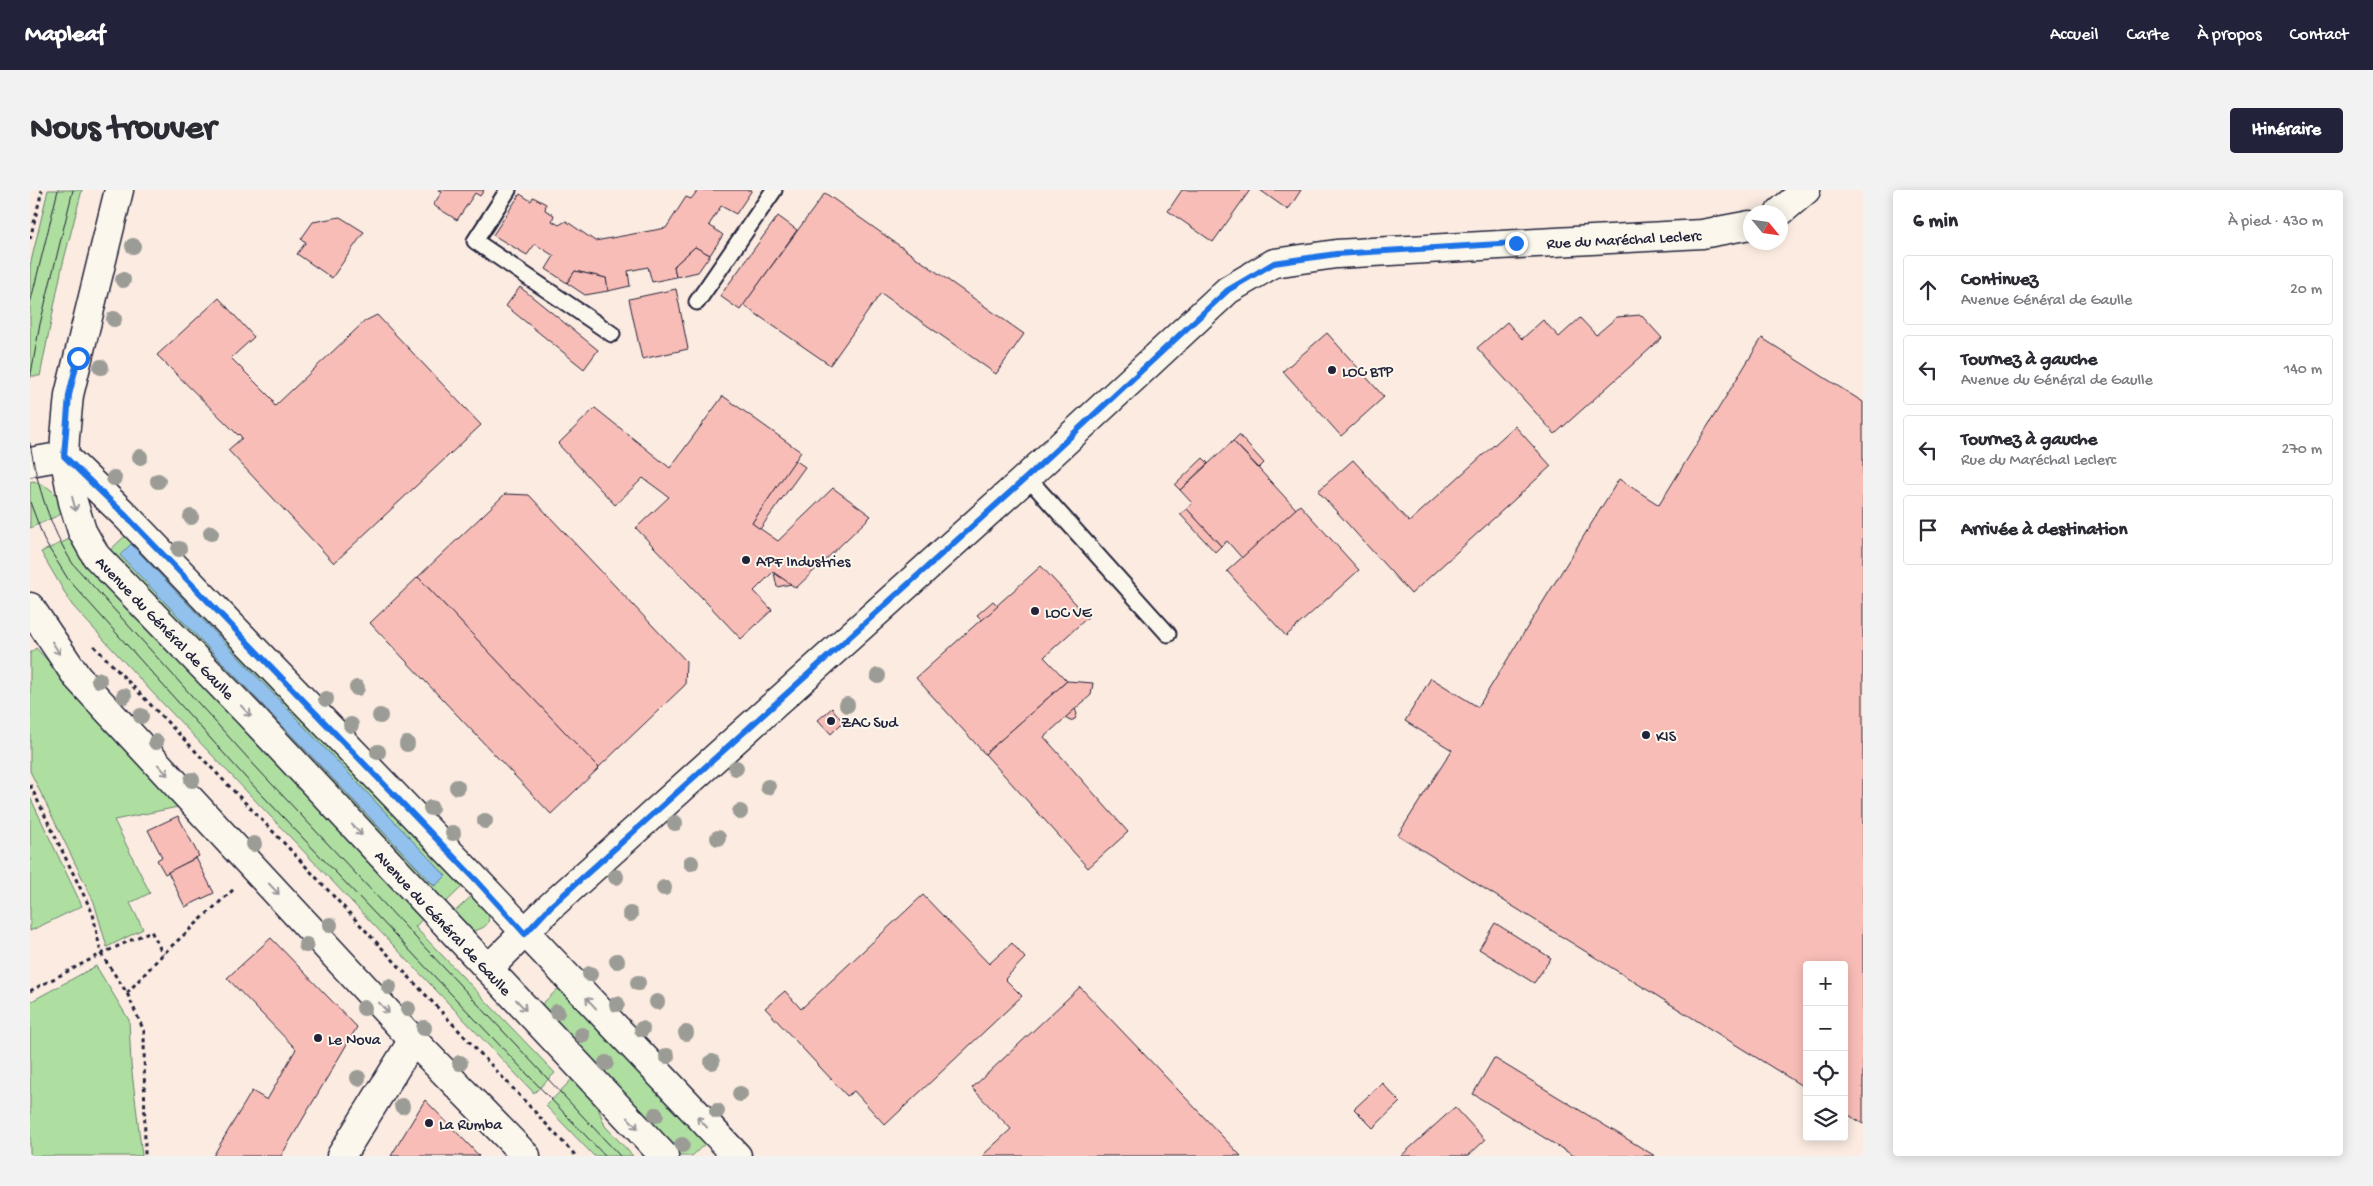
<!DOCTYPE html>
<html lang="fr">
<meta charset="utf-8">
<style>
body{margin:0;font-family:"Gochi Hand",sans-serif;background:#f2f2f3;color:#2b2b33}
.controls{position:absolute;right:15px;bottom:15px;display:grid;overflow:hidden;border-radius:5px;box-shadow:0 2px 12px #0003}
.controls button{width:45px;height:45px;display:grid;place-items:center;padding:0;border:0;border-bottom:1px solid #e1e1e2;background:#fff;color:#2b2b33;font:25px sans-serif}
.compass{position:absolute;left:1713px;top:15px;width:45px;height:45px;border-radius:50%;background:#fff;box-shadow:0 2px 12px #0003;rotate:119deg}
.stop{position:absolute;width:15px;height:15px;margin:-11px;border:4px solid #1a73e8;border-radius:50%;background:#fff}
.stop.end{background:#1a73e8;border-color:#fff;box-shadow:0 1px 5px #0008}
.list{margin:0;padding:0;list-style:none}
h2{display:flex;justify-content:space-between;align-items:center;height:65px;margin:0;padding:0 20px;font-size:21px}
h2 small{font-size:16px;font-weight:400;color:#7c7c81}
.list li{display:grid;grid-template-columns:32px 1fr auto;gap:15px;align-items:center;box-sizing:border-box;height:70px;margin:0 10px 10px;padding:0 10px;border:1px solid #e1e1e2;border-radius:5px}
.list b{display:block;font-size:19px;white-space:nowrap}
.list p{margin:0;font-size:16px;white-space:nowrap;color:#7c7c81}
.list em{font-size:16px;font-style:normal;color:#7c7c81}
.icon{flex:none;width:28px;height:28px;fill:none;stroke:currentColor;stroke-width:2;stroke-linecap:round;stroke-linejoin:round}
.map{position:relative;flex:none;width:1833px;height:966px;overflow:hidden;border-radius:5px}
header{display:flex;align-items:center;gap:30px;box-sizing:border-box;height:70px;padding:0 25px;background:#22223b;color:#fff}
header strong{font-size:24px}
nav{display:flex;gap:28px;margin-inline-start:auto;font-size:18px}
.intro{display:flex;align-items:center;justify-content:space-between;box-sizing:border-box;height:120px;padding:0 30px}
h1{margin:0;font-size:35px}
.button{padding:12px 22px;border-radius:5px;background:#22223b;color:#fff;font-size:18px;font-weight:700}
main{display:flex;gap:30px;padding:0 30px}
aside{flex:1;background:#fff;border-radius:5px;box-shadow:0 2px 12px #0003}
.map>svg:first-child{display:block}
</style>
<header>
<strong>Mapleaf</strong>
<nav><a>Accueil</a><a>Carte</a><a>À propos</a><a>Contact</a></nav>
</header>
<div class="intro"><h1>Nous trouver</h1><a class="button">Itinéraire</a></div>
<main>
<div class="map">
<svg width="1833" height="966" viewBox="0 0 1833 966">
<rect width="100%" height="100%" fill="#fbebe1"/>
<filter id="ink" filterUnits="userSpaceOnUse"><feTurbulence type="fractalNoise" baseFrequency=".02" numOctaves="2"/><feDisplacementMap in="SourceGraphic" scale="10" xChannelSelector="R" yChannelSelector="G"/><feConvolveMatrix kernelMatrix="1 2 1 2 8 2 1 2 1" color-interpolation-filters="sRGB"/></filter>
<g filter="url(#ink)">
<!-- green -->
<g fill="#aedfa0" stroke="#68806e" fill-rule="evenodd">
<path d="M 18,0 L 52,0 L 32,77 L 10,186 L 0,186 L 0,76 Z"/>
<path d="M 3,291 C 21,296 28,305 36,322 L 0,338 L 0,292 Z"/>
<path d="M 97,344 L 436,693 L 412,716 L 77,363 ZM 101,354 L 416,686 L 404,696 L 90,365 Z"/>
<path d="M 44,347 L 395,726 L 385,737 L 525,883 L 504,903 L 120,500 L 42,415 L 11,362 Z"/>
<path d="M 6,458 L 153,616 L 84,630 L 120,703 L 100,713 L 113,739 L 77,757 L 64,712 L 0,581 L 0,463 Z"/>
<path d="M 0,607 L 52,716 L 0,741 Z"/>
<path d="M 445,703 C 456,718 471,737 441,741 L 421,725 Z"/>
<path d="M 66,776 L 99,830 L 101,874 L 112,966 L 0,966 L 0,812 Z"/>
<path d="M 532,795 L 679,950 L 662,966 L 650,966 L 509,817 Z"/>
<path d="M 545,886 L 564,907 L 575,936 L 603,966 L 564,966 L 516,916 Z"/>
</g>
<!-- water -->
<path fill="#93c1ed" stroke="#6681a6" d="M 101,354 L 416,686 L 405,696 L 90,365 Z"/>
<!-- building -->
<g fill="#f9bdb7" stroke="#22223b">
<path d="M 408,0 L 454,0 L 450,6 L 445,3 L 427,30 L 403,15 L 412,2 Z"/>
<path d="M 668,0 L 722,0 L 706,24 L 691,16 L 679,35 L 693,45 L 680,65 L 665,57 L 644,76 L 646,87 L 622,92 L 618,77 L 598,81 L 600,96 L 578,101 L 576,88 L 545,81 L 537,93 L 516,79 L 524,66 L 505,54 L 497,65 L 463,45 L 490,4 L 501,11 L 503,7 L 516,14 L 515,20 L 524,25 L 522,31 L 529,35 L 536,31 L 565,51 L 636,38 L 656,7 L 661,9 Z"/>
<path d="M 1152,0 L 1220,0 L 1183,52 L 1138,21 Z"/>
<path d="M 1230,0 L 1271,0 L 1258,20 Z"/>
<path d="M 795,3 L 994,144 L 966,184 L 851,103 L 800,175 L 713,115 Z"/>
<path d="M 748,26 L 767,40 L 710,120 L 690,106 Z"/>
<path d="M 310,27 L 334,42 L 302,88 L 267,64 L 276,52 L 271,49 L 283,32 Z"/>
<path d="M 665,57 L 680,65 L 668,82 L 646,87 L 644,76 Z"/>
<path d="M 545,81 L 576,88 L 578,101 L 555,105 L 537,93 Z"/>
<path d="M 490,97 L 568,160 L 554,179 L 476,116 Z"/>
<path d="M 646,99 L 658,159 L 612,169 L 599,109 Z"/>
<path d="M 189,108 L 224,147 L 201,168 L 244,211 L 242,212 L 245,216 L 335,131 L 347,125 L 451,235 L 304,373 L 198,260 L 212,248 L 209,244 L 208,245 L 127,165 Z"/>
<path d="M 1611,125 L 1632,148 L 1525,244 L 1447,158 L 1477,132 L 1492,149 L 1513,130 L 1529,147 L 1550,128 L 1566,145 L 1587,127 Z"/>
<path d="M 1297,143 L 1354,207 L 1311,246 L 1253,181 Z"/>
<path d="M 1732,148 L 1833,212 L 1833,934 L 1814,922 L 1814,775 L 1777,775 L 1777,899 L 1368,645 L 1422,560 L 1375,531 L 1401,488 L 1448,517 L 1589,289 L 1629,315 Z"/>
<path d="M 693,206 L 771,262 L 722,333 L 748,351 L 803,298 L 841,326 L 766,398 L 743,382 L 724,401 L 742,420 L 711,449 L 606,338 L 639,307 L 613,288 L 585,315 L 528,254 L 565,218 L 640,278 Z"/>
<path d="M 1485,236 L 1521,276 L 1381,404 L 1288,301 L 1323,270 L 1379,332 Z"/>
<path d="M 1209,245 L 1234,273 L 1229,278 L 1203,251 Z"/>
<path d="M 1203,251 L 1266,319 L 1212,368 L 1197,351 L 1191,356 L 1157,319 L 1162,313 L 1150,300 Z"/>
<path d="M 1173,268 L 1178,273 L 1150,300 L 1145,295 Z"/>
<path d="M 765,270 L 775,277 L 730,339 L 722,333 Z"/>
<path d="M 475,304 L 499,305 L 656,471 L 655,495 L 568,578 L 388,387 Z"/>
<path d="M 1270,315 L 1329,380 L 1256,446 L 1197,381 Z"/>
<path d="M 1157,319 L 1191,356 L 1185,362 L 1150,324 Z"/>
<path d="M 1011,376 L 1058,427 L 1014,467 L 1037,491 L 955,564 L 886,488 Z"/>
<path d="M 744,383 L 761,394 L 747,397 Z"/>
<path d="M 388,387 L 569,578 L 521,624 L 340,433 Z"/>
<path d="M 963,411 L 968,416 L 952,430 L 947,425 Z"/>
<path d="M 1037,491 L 1063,493 L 1061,505 L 1014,547 L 1098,642 L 1058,678 L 955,564 Z"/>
<path d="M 802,518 L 813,532 L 801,544 L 788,530 Z"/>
<path d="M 1045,519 L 1047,524 L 1045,529 L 1040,531 L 1035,528 Z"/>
<path d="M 148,626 L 169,666 L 135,684 L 127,670 L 132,667 L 118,640 Z"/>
<path d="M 166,668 L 184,703 L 155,717 L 138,682 Z"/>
<path d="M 893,705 L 959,774 L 982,753 L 995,768 L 975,789 L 992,806 L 855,935 L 824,901 L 817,906 L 735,818 L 755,801 L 771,819 Z"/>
<path d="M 1465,733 L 1521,768 L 1504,793 L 1449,759 Z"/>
<path d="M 241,748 L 327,837 L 251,966 L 183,966 L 222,901 L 237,910 L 266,859 L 197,788 Z"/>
<path d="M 1050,797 L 1211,966 L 952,966 L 981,939 L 942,898 Z"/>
<path d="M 1464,868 L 1625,966 L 1544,966 L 1443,904 Z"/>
<path d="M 1352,893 L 1370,912 L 1343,938 L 1324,919 Z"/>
<path d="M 395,910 L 440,956 L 449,966 L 361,966 Z"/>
<path d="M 1425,917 L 1455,950 L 1438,966 L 1371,966 Z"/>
</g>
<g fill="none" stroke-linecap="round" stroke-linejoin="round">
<!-- service casing -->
<g stroke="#22223b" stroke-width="19">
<g id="service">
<path d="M 478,0 L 445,51 L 582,144"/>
<path d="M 667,112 L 744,0"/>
<path d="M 997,287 L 1138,444"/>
</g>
</g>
<!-- minor casing -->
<g stroke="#22223b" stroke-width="31">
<g id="minor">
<path d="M 1750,22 L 1776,0"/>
<path d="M 0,417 L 47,487 L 383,850 L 496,966"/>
<path d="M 458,779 L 521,716 L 997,287 L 1198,100 L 1244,73 L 1306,64 L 1672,44 L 1720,35"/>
<path d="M 311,966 L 383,850"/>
</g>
</g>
<!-- tertiary casing -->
<g stroke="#22223b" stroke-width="31">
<path id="tertiary" d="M 0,272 L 34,266"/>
</g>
<!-- secondary casing -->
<g stroke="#22223b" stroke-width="31">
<g id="secondary">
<path d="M 89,0 L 39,205 L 35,247 L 34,266 L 43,312 L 52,341 L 66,366 L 218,523 L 634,966"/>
<path d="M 34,266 L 96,326 L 447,691 L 707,966"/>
</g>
</g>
<!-- path -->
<g stroke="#22223b" stroke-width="3" stroke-dasharray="4 4" stroke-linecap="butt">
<path d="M 0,49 L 12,0"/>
<path d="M 64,456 L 253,652 L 546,966"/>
<path d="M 0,595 L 63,724 L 71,764 L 97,803 L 114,841 L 115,966"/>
<path d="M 0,801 L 71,764 L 121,741 L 133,764"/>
<path d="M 97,803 L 133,764 L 204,699"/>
</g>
<!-- service -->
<use href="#service" stroke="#fbf7ec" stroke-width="15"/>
<!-- minor -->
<use href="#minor" stroke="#fbf7ec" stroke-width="28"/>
<!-- tertiary -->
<use href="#tertiary" stroke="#fbf7ec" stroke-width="28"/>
<!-- secondary -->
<use href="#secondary" stroke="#fbf7ec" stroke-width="28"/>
<!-- tram -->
<g stroke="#22223b" stroke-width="1">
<path d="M 0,114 L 28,0"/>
<path d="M 0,189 L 10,134 L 43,0"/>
<path d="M 0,253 C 7,295 20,338 43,374 L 225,576 L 590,966"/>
<path d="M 0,312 L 15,352 L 38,389 L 215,587 L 575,966"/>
</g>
</g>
<!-- trees -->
<g fill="#9b9c96">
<circle cx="103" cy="56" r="8"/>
<circle cx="93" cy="90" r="8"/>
<circle cx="84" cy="129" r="8"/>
<circle cx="71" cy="177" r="8"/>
<circle cx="110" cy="267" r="8"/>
<circle cx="84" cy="288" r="8"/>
<circle cx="128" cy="291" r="8"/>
<circle cx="161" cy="327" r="8"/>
<circle cx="181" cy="343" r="8"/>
<circle cx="149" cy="359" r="8"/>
<circle cx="848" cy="486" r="8"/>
<circle cx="69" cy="490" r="8"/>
<circle cx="327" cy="498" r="8"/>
<circle cx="94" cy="506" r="8"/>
<circle cx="296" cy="509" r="8"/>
<circle cx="817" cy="515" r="8"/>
<circle cx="111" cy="526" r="8"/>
<circle cx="350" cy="526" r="8"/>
<circle cx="321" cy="535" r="8"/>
<circle cx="126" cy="552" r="8"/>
<circle cx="377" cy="554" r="8"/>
<circle cx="348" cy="562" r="8"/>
<circle cx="706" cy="578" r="8"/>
<circle cx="162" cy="590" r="8"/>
<circle cx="427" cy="597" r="8"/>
<circle cx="738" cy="597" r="8"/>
<circle cx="401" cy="618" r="8"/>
<circle cx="710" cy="622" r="8"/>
<circle cx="455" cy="631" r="8"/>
<circle cx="645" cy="633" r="8"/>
<circle cx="423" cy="643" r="8"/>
<circle cx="688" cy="648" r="8"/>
<circle cx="224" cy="654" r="8"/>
<circle cx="661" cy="673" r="8"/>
<circle cx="586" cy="687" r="8"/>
<circle cx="634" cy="698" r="8"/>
<circle cx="600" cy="724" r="8"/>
<circle cx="300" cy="735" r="8"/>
<circle cx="276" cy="755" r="8"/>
<circle cx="587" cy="771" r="8"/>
<circle cx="560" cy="784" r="8"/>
<circle cx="608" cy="793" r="8"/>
<circle cx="359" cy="797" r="8"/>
<circle cx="627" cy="812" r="8"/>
<circle cx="587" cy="814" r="8"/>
<circle cx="334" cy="818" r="8"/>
<circle cx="378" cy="819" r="8"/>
<circle cx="527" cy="822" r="8"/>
<circle cx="394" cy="838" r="8"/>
<circle cx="612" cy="839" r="8"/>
<circle cx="656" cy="843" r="8"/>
<circle cx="552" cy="845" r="8"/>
<circle cx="637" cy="866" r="8"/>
<circle cx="682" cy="872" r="8"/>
<circle cx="430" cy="873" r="8"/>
<circle cx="576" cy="873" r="8"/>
<circle cx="328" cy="888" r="8"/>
<circle cx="710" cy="904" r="8"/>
<circle cx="372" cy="916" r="8"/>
<circle cx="687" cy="921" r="8"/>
<circle cx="626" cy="925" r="8"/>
<circle cx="652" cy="955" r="8"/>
</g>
<!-- one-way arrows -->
<defs><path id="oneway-shaft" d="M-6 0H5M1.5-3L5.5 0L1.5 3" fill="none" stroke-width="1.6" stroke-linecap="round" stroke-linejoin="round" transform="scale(1.25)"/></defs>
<g stroke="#99979c">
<use href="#oneway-shaft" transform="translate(44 314) rotate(75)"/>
<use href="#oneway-shaft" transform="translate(26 458) rotate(58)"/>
<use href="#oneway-shaft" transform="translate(216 521) rotate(47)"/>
<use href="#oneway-shaft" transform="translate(133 580) rotate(47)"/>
<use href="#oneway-shaft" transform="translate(327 640) rotate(47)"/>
<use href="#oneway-shaft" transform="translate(244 699) rotate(47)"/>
<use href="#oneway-shaft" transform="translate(561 813) rotate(-133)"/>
<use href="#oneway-shaft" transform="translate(491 815) rotate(47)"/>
<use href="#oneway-shaft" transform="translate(354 818) rotate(47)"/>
<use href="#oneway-shaft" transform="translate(672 932) rotate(-133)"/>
<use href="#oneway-shaft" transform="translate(603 933) rotate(47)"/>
</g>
</g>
<g fill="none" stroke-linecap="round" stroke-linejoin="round" filter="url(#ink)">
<!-- route -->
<path stroke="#1a73e8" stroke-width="6" d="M 48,168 L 39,205 L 34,266 L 96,326 L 447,691 L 495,744 L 521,716 L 997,287 L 1198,100 L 1244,73 L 1306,64 L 1486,53"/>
</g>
<!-- markers -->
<g fill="#22223b" stroke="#fbf7ec" stroke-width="2">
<circle cx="1302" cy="180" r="5"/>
<circle cx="716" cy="370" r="5"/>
<circle cx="1005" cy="421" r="5"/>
<circle cx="801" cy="531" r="5"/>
<circle cx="1616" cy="545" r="5"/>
<circle cx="288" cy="848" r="5"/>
<circle cx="399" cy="933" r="5"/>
</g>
<g text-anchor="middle" stroke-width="4" stroke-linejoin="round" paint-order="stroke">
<!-- street labels -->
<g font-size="16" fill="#22223b" stroke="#fbf7ec">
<text transform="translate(1594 48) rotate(-3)" y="6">Rue du Maréchal Leclerc</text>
<text transform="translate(136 437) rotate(46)" y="6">Avenue du Général de Gaulle</text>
<text transform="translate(414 732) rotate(47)" y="6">Avenue du Général de Gaulle</text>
</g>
<!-- poi labels -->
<g font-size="16" fill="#22223b" stroke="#fbf7ec" text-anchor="start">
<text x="1312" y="186">LOC BTP</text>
<text x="726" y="376">APF Industries</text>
<text x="1015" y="427">LOC VE</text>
<text x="811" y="537">ZAC Sud</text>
<text x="1626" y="551">KIS</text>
<text x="298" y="854">Le Nova</text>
<text x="409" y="939">La Rumba</text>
</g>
</g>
</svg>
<div class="controls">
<button>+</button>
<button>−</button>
<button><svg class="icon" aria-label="locate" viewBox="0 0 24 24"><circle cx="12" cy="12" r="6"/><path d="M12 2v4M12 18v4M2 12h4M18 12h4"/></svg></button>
<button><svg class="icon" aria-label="layers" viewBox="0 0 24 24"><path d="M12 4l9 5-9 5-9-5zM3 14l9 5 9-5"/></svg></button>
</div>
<svg class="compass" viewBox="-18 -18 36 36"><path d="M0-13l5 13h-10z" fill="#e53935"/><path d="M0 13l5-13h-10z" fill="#7c7c81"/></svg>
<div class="stop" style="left:48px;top:168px"></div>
<div class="stop end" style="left:1486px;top:53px"></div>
</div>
<aside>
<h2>6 min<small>À pied · 430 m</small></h2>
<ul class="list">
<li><svg class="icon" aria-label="ahead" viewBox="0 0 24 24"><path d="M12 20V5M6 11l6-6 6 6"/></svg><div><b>Continuez</b><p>Avenue Général de Gaulle</p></div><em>20 m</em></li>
<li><svg class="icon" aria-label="left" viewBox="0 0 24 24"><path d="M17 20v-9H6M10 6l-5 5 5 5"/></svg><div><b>Tournez à gauche</b><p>Avenue du Général de Gaulle</p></div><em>140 m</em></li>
<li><svg class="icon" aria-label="left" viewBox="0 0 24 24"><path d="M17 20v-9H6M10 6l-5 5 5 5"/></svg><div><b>Tournez à gauche</b><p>Rue du Maréchal Leclerc</p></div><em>270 m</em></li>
<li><svg class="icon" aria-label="arrive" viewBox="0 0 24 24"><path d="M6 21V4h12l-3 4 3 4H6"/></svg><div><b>Arrivée à destination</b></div></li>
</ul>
</aside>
</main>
